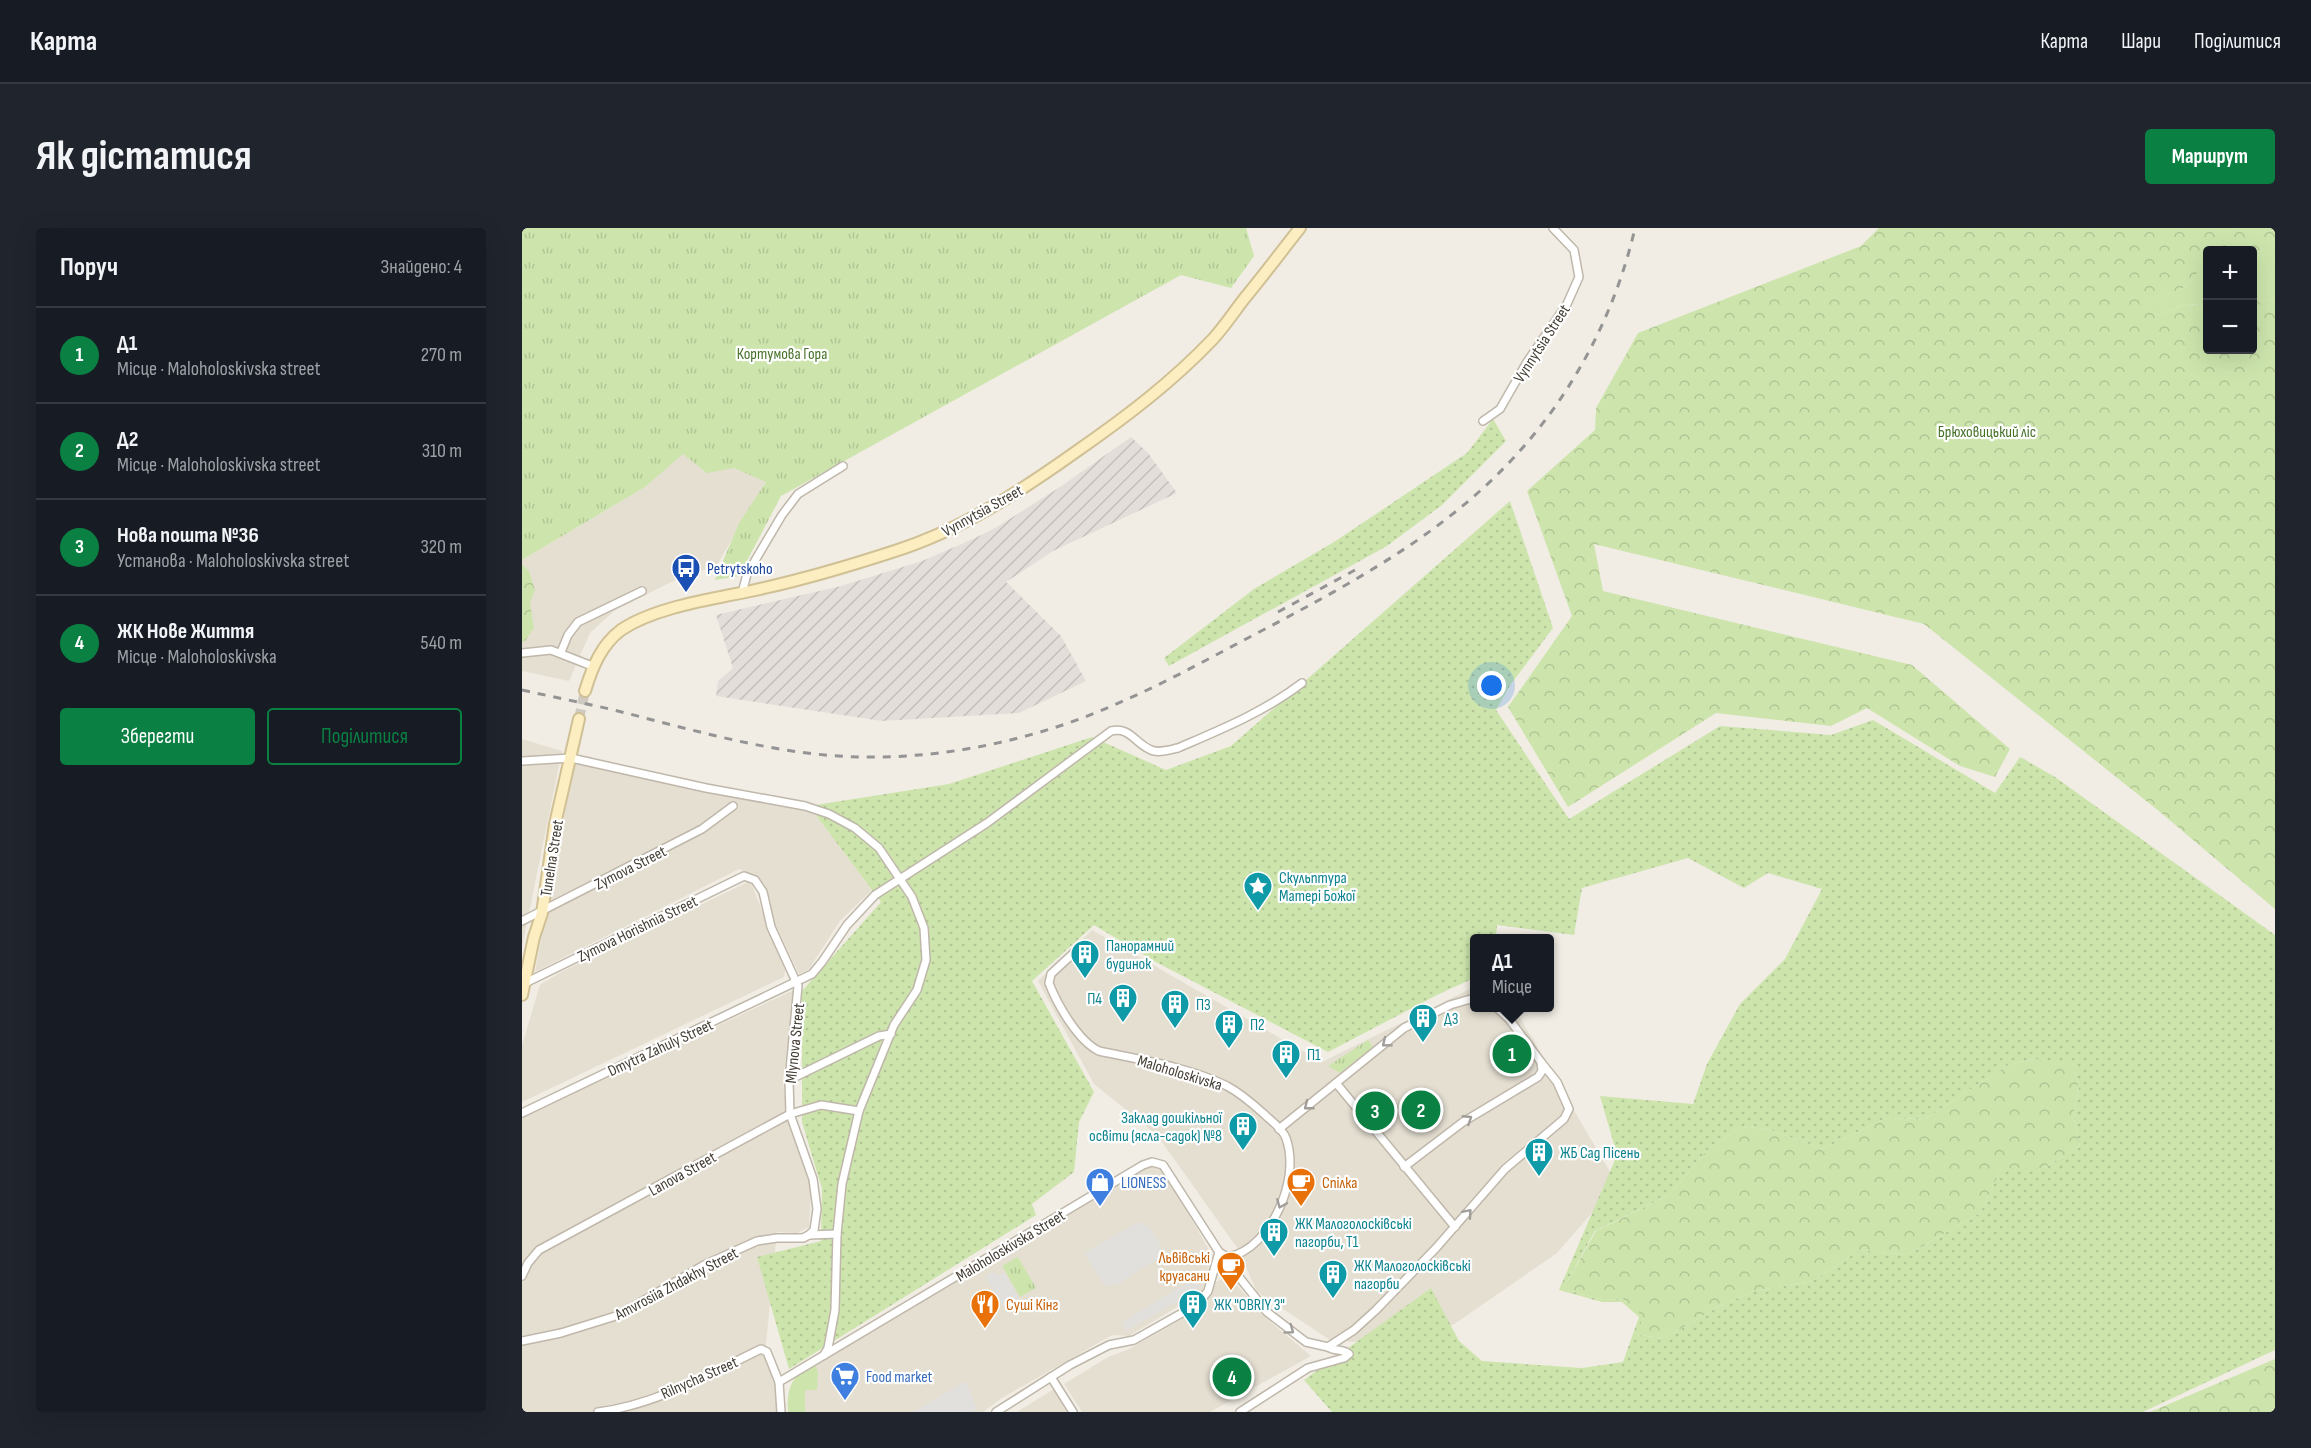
<!DOCTYPE html>
<html lang="uk">
<meta charset="utf-8">
<style>
body{margin:0;font-family:"Sofia Sans Condensed",sans-serif;background:#20242c;color:#f1f3f6}
.controls{position:absolute;right:18px;top:18px;display:grid;overflow:hidden;border-radius:6px;box-shadow:0 6px 24px #0002}
.controls button{width:54px;height:54px;display:grid;place-items:center;padding:0;border:0;border-bottom:2px solid #363941;background:#171b24;color:#f1f3f6;font:30px sans-serif}
.you{position:absolute;left:970px;top:458px;width:21px;height:21px;margin:-15px;border:4px solid #fff;border-radius:50%;background:#1a73e8;box-shadow:0 0 0 9px #1a73e833}
.badge{display:grid;place-items:center;width:39px;height:39px;border-radius:50%;background:#0b8043;color:#fff;font-size:20px;font-weight:700}
.pin{position:absolute;translate:-50% -50%;border:3px solid #fff;box-shadow:0 2px 6px #0006}
.popup{position:absolute;left:948px;top:706px;width:84px;height:78px;box-sizing:border-box;display:grid;place-content:center;border-radius:6px;background:#171b24;filter:drop-shadow(0 2px 4px #0005);font-size:20px;white-space:nowrap;color:#9ea1a6}
.popup b{font-size:22px;color:#f1f3f6}
.popup::after{content:'';position:absolute;left:50%;top:100%;margin-left:-12px;border:12px solid transparent;border-top-color:#171b24}
.list{margin:0;padding:0;list-style:none}
h2{display:flex;justify-content:space-between;align-items:center;height:78px;margin:0;padding:0 24px;font-size:26px}
h2 small{font-size:20px;font-weight:400;color:#9ea1a6}
.list li{display:grid;grid-template-columns:39px 1fr auto;gap:18px;align-items:center;box-sizing:border-box;height:96px;padding:0 24px;border-top:2px solid #363941}
.list b{display:block;font-size:22px;white-space:nowrap}
.list p{margin:0;font-size:20px;white-space:nowrap;color:#9ea1a6}
.list em{font-size:20px;font-style:normal;color:#9ea1a6}
.actions{display:flex;gap:12px;padding:18px 24px}
.actions a{flex:1;padding:14px 0;border:2px solid #0b8043;border-radius:6px;text-align:center;font-size:21px;color:#0b8043}
.actions .main{background:#0b8043;color:#fff}
.map{position:relative;flex:none;width:1753px;height:1184px;overflow:hidden;border-radius:6px}
header{display:flex;align-items:center;gap:36px;box-sizing:border-box;height:84px;padding:0 30px;background:#171b24;border-bottom:2px solid #363941}
header strong{font-size:28px}
nav{display:flex;gap:33px;margin-inline-start:auto;font-size:21px}
.intro{display:flex;align-items:center;justify-content:space-between;box-sizing:border-box;height:144px;padding:0 36px}
h1{margin:0;font-size:42px}
.button{padding:15px 27px;border-radius:6px;background:#0b8043;color:#fff;font-size:21px;font-weight:700}
main{display:flex;gap:36px;padding:0 36px}
aside{flex:1;background:#171b24;border-radius:6px;box-shadow:0 6px 24px #0002}
.map>svg:first-child{display:block}
</style>
<header>
<strong>Карта</strong>
<nav><a>Карта</a><a>Шари</a><a>Поділитися</a></nav>
</header>
<div class="intro"><h1>Як дістатися</h1><a class="button">Маршрут</a></div>
<main>
<aside>
<h2>Поруч<small>Знайдено: 4</small></h2>
<ul class="list">
<li><span class="badge">1</span><div><b>Д1</b><p>Місце · Maloholoskivska street</p></div><em>270 m</em></li>
<li><span class="badge">2</span><div><b>Д2</b><p>Місце · Maloholoskivska street</p></div><em>310 m</em></li>
<li><span class="badge">3</span><div><b>Нова пошта №36</b><p>Установа · Maloholoskivska street</p></div><em>320 m</em></li>
<li><span class="badge">4</span><div><b>ЖК Нове Життя</b><p>Місце · Maloholoskivska</p></div><em>540 m</em></li>
</ul>
<div class="actions"><a class="main">Зберегти</a><a>Поділитися</a></div>
</aside>
<div class="map">
<svg width="1753" height="1184" viewBox="0 0 1753 1184">
<defs>
<pattern id="industrial-furrows" width="10" height="10" patternUnits="userSpaceOnUse" patternTransform="scale(1.5)"><rect width="10" height="10" fill="#e3ded9"/><path d="M-1 1l2-2M0 10L10 0M9 11l2-2" fill="none" stroke="#c4bfbb"/></pattern>
<pattern id="forest-crowns" width="20" height="18" patternUnits="userSpaceOnUse" patternTransform="scale(1.5)"><rect width="20" height="18" fill="#cde5ad"/><path d="M2 6a3 3 0 1 1 6 0M12 15a3 3 0 1 1 6 0" fill="none" stroke="#b1c595"/></pattern>
<pattern id="park-tufts" width="24" height="20" patternUnits="userSpaceOnUse" patternTransform="scale(1.5)"><rect width="24" height="20" fill="#cde5ad"/><path d="M3 7l-1-3M5 7V3M7 7l1-3M15 17l-1-3M17 17v-4M19 17l1-3" fill="none" stroke="#b1c595"/></pattern>
<pattern id="garden-dots" width="8" height="8" patternUnits="userSpaceOnUse" patternTransform="scale(1.5)"><rect width="8" height="8" fill="#cde5ad"/><path d="M2 2h.1M6 6h.1" fill="none" stroke="#b1c595" stroke-width="1.8" stroke-linecap="round"/></pattern>
</defs>
<rect width="100%" height="100%" fill="#f1ede4"/>
<!-- residential -->
<g fill="#e5dfd2">
<path d="M 161,225 L 212,240 L 244,253 L 195,337 L 149,354 L 92,383 L 68,405 L 47,453 L 0,443 L 0,332 L 123,259 Z"/>
<path d="M 0,511 L 40,523 L 0,719 Z"/>
<path d="M 52,536 L 287,578 L 350,662 L 318,693 L 287,741 L 277,746 L 252,693 L 243,657 L 232,646 L 217,641 L 13,744 Z"/>
<path d="M 226,654 L 230,657 L 263,742 L 262,749 L 0,874 L 0,817 L 18,757 L 39,744 Z"/>
<path d="M 570,702 L 800,834 L 952,759 L 952,780 L 992,780 L 1095,956 L 1035,1025 L 899,1119 L 808,1112 L 735,1064 L 716,1021 L 635,907 L 572,856 L 516,753 Z"/>
<path d="M 272,762 L 261,853 L 264,883 L 289,961 L 287,999 L 275,1005 L 255,1004 L 243,1126 L 256,1160 L 256,1184 L 0,1184 L 0,889 Z"/>
<path d="M 629,938 L 639,940 L 645,948 L 690,1027 L 680,1064 L 607,1108 L 590,1107 L 480,1170 L 461,1184 L 268,1184 L 272,1150 Z"/>
<path d="M 706,1047 L 745,1091 L 789,1128 L 688,1184 L 560,1184 L 542,1156 L 586,1129 L 607,1121 L 679,1080 L 694,1054 Z"/>
<path d="M 535,1159 L 551,1184 L 495,1184 Z"/>
</g>
<!-- industrial -->
<path fill="url(#industrial-furrows)" d="M 609,209 L 626,225 L 655,265 L 531,323 L 484,354 L 539,408 L 564,453 L 497,485 L 360,493 L 194,468 L 196,453 L 211,440 L 194,387 L 319,358 L 400,333 L 451,311 L 475,299 L 538,259 Z"/>
<!-- grass -->
<g fill="#cde5ad">
<path d="M 1728,21 L 1753,22 L 1753,71 L 1731,74 L 1730,22 L 1724,22 Z"/>
<path d="M 1685,35 L 1685,76 L 1662,77 L 1635,87 L 1622,76 L 1666,58 L 1680,37 Z"/>
<path d="M 293,1136 L 296,1144 L 295,1162 L 283,1162 L 283,1184 L 266,1184 C 265,1171 266,1156 276,1147 C 281,1143 288,1140 293,1136 Z"/>
</g>
<!-- forest -->
<g fill="url(#forest-crowns)">
<path d="M 1357,0 L 1753,0 L 1753,22 L 1686,22 L 1685,35 L 1680,38 L 1666,58 L 1623,76 L 1635,87 L 1662,77 L 1685,76 L 1686,122 L 1730,122 L 1731,74 L 1753,71 L 1753,681 L 1638,584 L 1402,396 L 1072,316 L 1081,363 L 1390,437 L 1488,521 L 1473,549 L 1438,538 L 1345,480 L 1309,498 L 1194,485 L 1046,579 L 986,479 L 1050,388 L 1005,263 L 1073,202 L 1074,180 L 1116,105 L 1339,18 Z"/>
<path d="M 0,336 L 7,343 L 13,362 L 8,375 L 12,400 L 3,413 L 0,414 Z"/>
<path d="M 1512,831 L 1551,834 L 1557,861 L 1551,887 L 1558,918 L 1522,940 L 1480,940 L 1458,985 L 1385,1027 L 1338,1022 L 1291,1053 L 1232,1063 L 1198,1078 L 1143,1110 L 1115,1107 L 1120,1088 L 1101,1071 L 1082,1072 L 1041,1061 L 1074,1003 L 1147,967 L 1184,923 L 1220,898 L 1249,902 L 1301,921 L 1364,890 L 1403,891 L 1486,837 Z"/>
<path d="M 1753,1131 L 1753,1184 L 1628,1184 Z"/>
</g>
<!-- park -->
<g fill="url(#park-tufts)">
<path d="M 0,0 L 724,0 L 732,28 L 709,60 L 659,47 L 259,268 L 217,348 L 193,352 L 217,295 L 244,254 L 212,240 L 185,245 L 161,226 L 123,259 L 0,332 Z"/>
<path d="M 846,812 L 851,819 L 818,845 L 806,838 Z"/>
<path d="M 496,1029 L 514,1060 L 498,1069 L 480,1038 Z"/>
</g>
<!-- garden -->
<g fill="url(#garden-dots)" fill-rule="evenodd">
<path d="M 971,191 L 984,213 L 920,277 L 865,318 L 647,438 L 642,430 L 732,361 L 812,314 L 945,225 Z"/>
<path d="M 988,273 L 1031,400 L 989,456 L 974,482 L 1047,591 L 1198,498 L 1309,507 L 1351,492 L 1473,565 L 1498,529 L 1533,549 L 1753,707 L 1753,1122 L 1621,1184 L 810,1184 L 782,1152 L 909,1060 L 937,1113 L 960,1133 L 1060,1140 L 1101,1134 L 1117,1089 L 1100,1074 L 1080,1074 L 1037,1062 L 1095,927 L 1078,868 L 1171,876 L 1185,836 L 1218,776 L 1263,731 L 1300,661 L 1246,645 L 1222,660 L 1166,630 L 1060,660 L 1052,707 L 975,697 L 974,710 L 952,710 L 952,750 L 917,766 L 806,824 L 634,734 L 572,697 L 510,753 L 572,864 L 557,894 L 552,944 L 510,976 L 514,987 L 267,1141 L 235,1029 L 299,1013 L 300,961 L 280,894 L 280,763 L 359,674 L 287,578 L 427,556 L 570,509 L 644,542 L 709,518 ZM 1512,831 L 1551,835 L 1557,861 L 1551,887 L 1558,918 L 1522,940 L 1480,940 L 1458,985 L 1385,1027 L 1338,1022 L 1291,1053 L 1232,1063 L 1198,1078 L 1143,1110 L 1115,1107 L 1121,1088 L 1101,1071 L 1082,1072 L 1041,1061 L 1073,1003 L 1147,967 L 1184,923 L 1220,898 L 1249,902 L 1301,921 L 1364,890 L 1403,891 L 1486,837 Z"/>
</g>
<!-- parking -->
<g fill="#e2e0dc">
<path d="M 616,994 L 627,999 L 637,1014 L 639,1024 L 637,1030 L 596,1056 L 587,1058 L 581,1055 L 562,1025 Z"/>
<path d="M 470,1044 L 476,1047 L 483,1045 L 497,1070 L 481,1079 L 463,1048 Z"/>
<path d="M 673,1050 L 679,1060 L 604,1103 L 600,1094 Z"/>
<path d="M 444,1153 L 455,1181 L 450,1184 L 391,1184 Z"/>
</g>
<g fill="none" stroke-linecap="round" stroke-linejoin="round">
<!-- secondary-tunnel -->
<path stroke="#cecac1" stroke-width="10" stroke-dasharray="10 5" stroke-linecap="butt" d="M 57,491 L 63,463"/>
<!-- minor casing -->
<g stroke="#bfb7aa" stroke-width="10">
<g id="minor">
<path d="M 961,193 L 978,181 L 1005,134 L 1045,76 L 1057,49 L 1052,22 L 1031,0"/>
<path d="M 220,365 L 225,346 L 260,287 L 276,266 L 321,238"/>
<path d="M 39,424 L 46,407 L 56,394 L 120,363"/>
<path d="M 0,425 L 29,422 L 70,438"/>
<path d="M 0,533 L 49,530 L 184,560 L 283,578 L 307,586 L 333,600 L 357,620 L 390,669 L 402,700 L 404,732 L 395,762 L 372,797 L 337,883 L 320,956 L 315,1006 L 313,1082 L 306,1120 L 302,1127"/>
<path d="M 0,693 L 180,601 L 211,578"/>
<path d="M 557,720 L 529,746 L 527,755 C 535,776 556,813 577,823 C 619,832 666,839 705,858 C 718,865 731,876 742,886 C 749,893 760,900 764,910 C 772,933 767,960 757,981 C 748,1001 729,1026 705,1029 L 697,1024 L 745,1084 L 784,1114 L 806,1119 L 832,1102 L 854,1082 L 914,1020 L 983,941 L 1042,891 L 1047,881 L 1035,854 L 1019,834"/>
<path d="M 267,852 L 357,808 L 369,806"/>
<path d="M 814,855 L 933,999"/>
<path d="M 0,885 L 290,746 L 300,734 L 325,697 L 353,667 L 465,595 L 589,503 C 608,499 612,514 627,521 C 635,526 647,522 656,520 C 700,501 742,484 780,455"/>
<path d="M 757,901 L 882,800 L 928,777 L 952,770"/>
<path d="M 882,939 L 941,894 L 1016,849 L 1020,843 L 1019,834 L 987,791 L 975,780"/>
<path d="M 287,1007 L 315,1006"/>
<path d="M 0,1048 L 6,1035 L 17,1022 L 268,886 L 299,877 L 337,883"/>
<path d="M 0,1113 L 39,1105 L 97,1087 L 182,1037 L 235,1013 L 255,1010 L 281,1010 L 287,1007 L 292,1002 L 295,981 L 291,951 L 268,886 L 267,852 L 276,758 L 249,699 L 241,664 L 233,652 L 222,648 L 1,756"/>
<path d="M 529,1149 L 551,1184"/>
<path d="M 76,1184 C 134,1177 187,1146 239,1121 L 245,1124 L 257,1154"/>
<path d="M 259,1184 L 257,1154 L 621,937 L 630,934 L 641,937 L 697,1024 L 686,1063 L 676,1076 L 612,1112 L 587,1117 L 548,1137 L 474,1184"/>
<path d="M 718,1184 L 786,1140 L 822,1130 L 827,1126 C 820,1120 813,1124 806,1119"/>
</g>
</g>
<!-- secondary casing -->
<g stroke="#d0c095" stroke-width="14">
<g id="secondary">
<path d="M 63,463 C 70,440 79,417 99,402 C 136,377 200,370 242,360 C 287,350 330,337 373,323 C 439,302 499,263 555,223 C 604,189 650,154 691,111 C 702,99 712,84 722,71 C 741,48 759,24 778,0"/>
<path d="M 0,767 L 12,709 L 20,685 L 33,596 L 57,491"/>
</g>
</g>
<!-- minor -->
<use href="#minor" stroke="#fff" stroke-width="7"/>
<!-- secondary -->
<use href="#secondary" stroke="#fdeec2" stroke-width="10"/>
<!-- rail -->
<g stroke="#949494" stroke-width="3" stroke-dasharray="8 8" stroke-linecap="butt">
<path d="M 756,384 L 833,342"/>
<path d="M 0,462 C 31,469 62,475 92,482 C 179,504 267,531 357,529 C 436,528 520,509 592,477 C 644,455 693,427 743,401 C 834,353 926,303 996,225 C 1053,162 1094,83 1113,0"/>
</g>
</g>
<!-- one-way arrows -->
<defs><path id="oneway-chevron" d="M-2-3.5L2.5 0L-2 3.5" fill="none" stroke-width="1.6" stroke-linecap="round" stroke-linejoin="round" transform="scale(1.5)"/></defs>
<g stroke="#a19e9a">
<use href="#oneway-chevron" transform="translate(864 815) rotate(141)"/>
<use href="#oneway-chevron" transform="translate(786 878) rotate(142)"/>
<use href="#oneway-chevron" transform="translate(946 891) rotate(-33)"/>
<use href="#oneway-chevron" transform="translate(759 976) rotate(113)"/>
<use href="#oneway-chevron" transform="translate(946 985) rotate(-49)"/>
<use href="#oneway-chevron" transform="translate(768 1102) rotate(36)"/>
</g>
<!-- icons -->
<defs>
<g id="bus-pin" transform="scale(1.5)"><path d="M0 17L-7.5 6A9.5 9.5 0 1 1 7.5 6Z" fill="#1a4fb4" stroke="#fff"/><path d="M-5-6H5V4H4V6H2V4H-2V6H-4V4H-5ZM-3.5-4V0h7V-4ZM-3.5 1.2v1.5H-2V1.2ZM2 1.2v1.5H3.5V1.2Z" fill="#fff"/></g>
<g id="sight-pin" transform="scale(1.5)"><path d="M0 17L-7.5 6A9.5 9.5 0 1 1 7.5 6Z" fill="#0f9aa8" stroke="#fff"/><path d="M0-6L1.8-2.2L6-1.7L2.9 1.2L3.7 5.4L0 3.3L-3.7 5.4L-2.9 1.2L-6-1.7L-1.8-2.2Z" fill="#fff"/></g>
<g id="building-pin" transform="scale(1.5)"><path d="M0 17L-7.5 6A9.5 9.5 0 1 1 7.5 6Z" fill="#0f9aa8" stroke="#fff"/><path d="M-4-6H4V6H1V3H-1V6H-4ZM-2.5-4.3h1.7v1.8h-1.7ZM.8-4.3h1.7v1.8H.8ZM-2.5-1h1.7V.8h-1.7ZM.8-1h1.7V.8H.8Z" fill="#fff"/></g>
<g id="shop-pin" transform="scale(1.5)"><path d="M0 17L-7.5 6A9.5 9.5 0 1 1 7.5 6Z" fill="#3f7fe0" stroke="#fff"/><path d="M-5-2.5h2.3a2.7 3.5 0 0 1 5.4 0H5L5.5 6h-11ZM-1.5-2.5h3a1.5 2.3 0 0 0-3 0Z" fill="#fff"/></g>
<g id="cafe-pin" transform="scale(1.5)"><path d="M0 17L-7.5 6A9.5 9.5 0 1 1 7.5 6Z" fill="#e8710a" stroke="#fff"/><path d="M-5.5-4.5H6V0H3Q3 3.5 0 3.5H-2.5Q-5.5 3.5-5.5 0ZM3-3.2v2h1.7v-2ZM-6 4.5H4V6H-6Z" fill="#fff"/></g>
<g id="restaurant-pin" transform="scale(1.5)"><path d="M0 17L-7.5 6A9.5 9.5 0 1 1 7.5 6Z" fill="#e8710a" stroke="#fff"/><path d="M-5-6h1v4h1v-4h1v4h1v-4h1v5L-1.5 .5V6h-2V.5L-5-1ZM5-6V6H3V1.5H1.5Q1.5-4 5-6Z" fill="#fff"/></g>
<g id="supermarket-pin" transform="scale(1.5)"><path d="M0 17L-7.5 6A9.5 9.5 0 1 1 7.5 6Z" fill="#3f7fe0" stroke="#fff"/><path d="M-6-5.5h2.5l.6 2H6L4.5 2H-2.5L-4.4-4H-6ZM-1.5 3.2a1.3 1.3 0 1 0 .1 0ZM3 3.2a1.3 1.3 0 1 0 .1 0Z" fill="#fff"/></g>
</defs>
<g fill-rule="evenodd">
<use href="#bus-pin" x="164" y="340"/>
<use href="#sight-pin" x="736" y="658"/>
<use href="#building-pin" x="563" y="726"/>
<use href="#building-pin" x="601" y="770"/>
<use href="#building-pin" x="653" y="776"/>
<use href="#building-pin" x="901" y="790"/>
<use href="#building-pin" x="707" y="796"/>
<use href="#building-pin" x="764" y="826"/>
<use href="#building-pin" x="721" y="898"/>
<use href="#building-pin" x="1017" y="924"/>
<use href="#shop-pin" x="578" y="954"/>
<use href="#cafe-pin" x="779" y="954"/>
<use href="#building-pin" x="752" y="1004"/>
<use href="#cafe-pin" x="709" y="1038"/>
<use href="#building-pin" x="811" y="1046"/>
<use href="#restaurant-pin" x="463" y="1076"/>
<use href="#building-pin" x="671" y="1076"/>
<use href="#supermarket-pin" x="323" y="1148"/>
</g>
<g text-anchor="middle" stroke-width="4.5" stroke-linejoin="round" paint-order="stroke">
<!-- street labels -->
<g font-size="16" fill="#433d34" stroke="#fff">
<text transform="translate(1019 115) rotate(-57)" y="6">Vynnytsia Street</text>
<text transform="translate(460 282) rotate(-29)" y="6">Vynnytsia Street</text>
<text transform="translate(29 630) rotate(-81)" y="6">Tunelna Street</text>
<text transform="translate(108 639) rotate(-27)" y="6">Zymova Street</text>
<text transform="translate(115 700) rotate(-26)" y="6">Zymova Horishnia Street</text>
<text transform="translate(272 815) rotate(-84)" y="6">Mlynova Street</text>
<text transform="translate(138 819) rotate(-25)" y="6">Dmytra Zahuly Street</text>
<text transform="translate(658 844) rotate(17)" y="6">Maloholoskivska</text>
<text transform="translate(160 945) rotate(-29)" y="6">Lanova Street</text>
<text transform="translate(488 1017) rotate(-31)" y="6">Maloholoskivska Street</text>
<text transform="translate(154 1055) rotate(-28)" y="6">Amvrosiia Zhdakhy Street</text>
<text transform="translate(177 1149) rotate(-24)" y="6">Rilnycha Street</text>
</g>
<!-- park labels -->
<g font-size="16" fill="#46722a" stroke="#fff">
<text x="260" y="131">Кортумова Гора</text>
<text x="1465" y="209">Брюховицький ліс</text>
</g>
<!-- transit labels -->
<g font-size="16" fill="#164399" stroke="#fff" text-anchor="start">
<text x="185" y="346">Petrytskoho</text>
</g>
<!-- culture labels -->
<g font-size="16" fill="#0d838f" stroke="#fff" text-anchor="start">
<text x="757" y="655">Скульптура<tspan x="757" dy="18">Матері Божої</tspan></text>
<text x="584" y="723">Панорамний<tspan x="584" dy="18">будинок</tspan></text>
<text x="580" y="776" text-anchor="end">П4</text>
<text x="674" y="782">П3</text>
<text x="922" y="796">Д3</text>
<text x="728" y="802">П2</text>
<text x="785" y="832">П1</text>
<text x="700" y="895" text-anchor="end">Заклад дошкільної<tspan x="700" dy="18">освіти (ясла-садок) №8</tspan></text>
<text x="1038" y="930">ЖБ Сад Пісень</text>
<text x="773" y="1001">ЖК Малоголосківські<tspan x="773" dy="18">пагорби, Т1</tspan></text>
<text x="832" y="1043">ЖК Малоголосківські<tspan x="832" dy="18">пагорби</tspan></text>
<text x="692" y="1082">ЖК "OBRIY 3"</text>
</g>
<!-- shop labels -->
<g font-size="16" fill="#366cbe" stroke="#fff" text-anchor="start">
<text x="599" y="960">LIONESS</text>
<text x="344" y="1154">Food market</text>
</g>
<!-- food labels -->
<g font-size="16" fill="#c56008" stroke="#fff" text-anchor="start">
<text x="800" y="960">Спілка</text>
<text x="688" y="1035" text-anchor="end">Львівські<tspan x="688" dy="18">круасани</tspan></text>
<text x="484" y="1082">Суші Кінг</text>
</g>
</g>
</svg>
<div class="controls">
<button>+</button>
<button>−</button>
</div>
<div class="you"></div>
<div class="pin badge" style="left:990px;top:826px">1</div>
<div class="popup"><b>Д1</b>Місце</div>
<div class="pin badge" style="left:899px;top:882px">2</div>
<div class="pin badge" style="left:853px;top:883px">3</div>
<div class="pin badge" style="left:710px;top:1149px">4</div>
</div>
</main>
